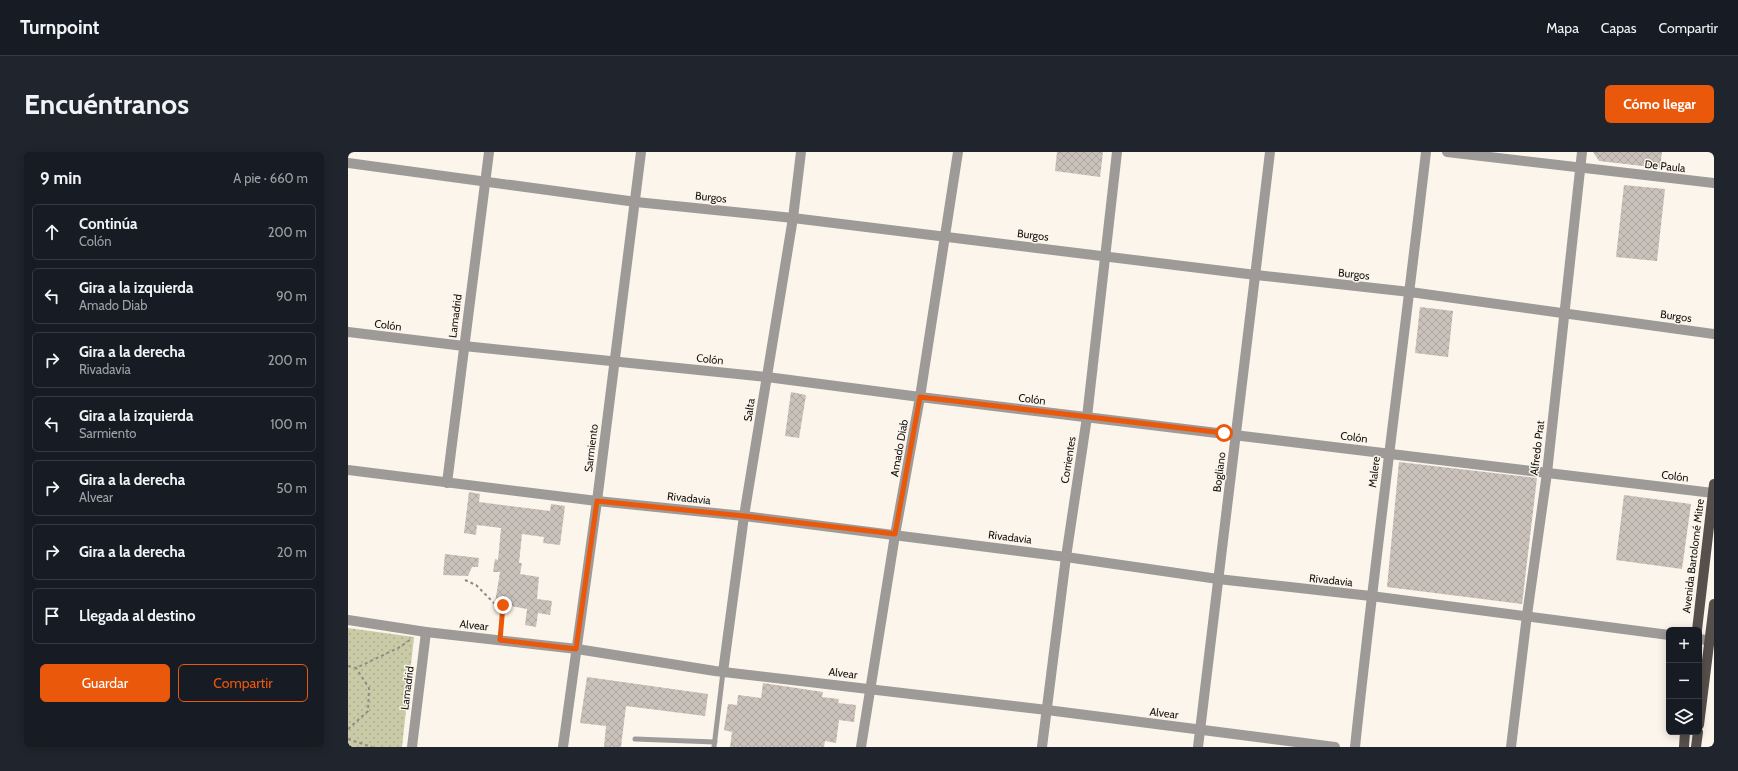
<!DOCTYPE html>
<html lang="es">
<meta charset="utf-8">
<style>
body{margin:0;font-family:Cabin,sans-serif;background:#20242c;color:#f1f3f6}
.controls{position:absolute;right:12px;bottom:12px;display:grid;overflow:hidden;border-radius:6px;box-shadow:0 2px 10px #0003}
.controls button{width:36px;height:36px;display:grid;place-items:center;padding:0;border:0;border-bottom:1px solid #363941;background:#171b24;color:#f1f3f6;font:20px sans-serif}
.stop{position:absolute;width:12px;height:12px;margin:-9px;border:3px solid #ea580c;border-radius:50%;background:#fff}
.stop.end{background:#ea580c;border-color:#fff;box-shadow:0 1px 4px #0008}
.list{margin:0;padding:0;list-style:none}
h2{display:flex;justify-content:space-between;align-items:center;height:52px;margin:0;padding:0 16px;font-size:17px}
h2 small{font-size:13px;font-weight:400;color:#9ea1a6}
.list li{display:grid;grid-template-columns:26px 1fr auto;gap:12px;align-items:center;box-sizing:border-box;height:56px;margin:0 8px 8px;padding:0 8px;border:1px solid #363941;border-radius:6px}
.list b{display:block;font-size:15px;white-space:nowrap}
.list p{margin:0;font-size:13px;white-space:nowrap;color:#9ea1a6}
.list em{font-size:13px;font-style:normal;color:#9ea1a6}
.actions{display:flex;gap:8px;padding:12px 16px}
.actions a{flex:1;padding:9px 0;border:1px solid #ea580c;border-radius:6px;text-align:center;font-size:14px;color:#ea580c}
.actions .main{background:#ea580c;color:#fff}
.icon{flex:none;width:22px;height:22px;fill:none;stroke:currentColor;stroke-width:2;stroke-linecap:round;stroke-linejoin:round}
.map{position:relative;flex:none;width:1366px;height:595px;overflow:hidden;border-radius:6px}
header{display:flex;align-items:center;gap:24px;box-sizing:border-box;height:56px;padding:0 20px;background:#171b24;border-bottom:1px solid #363941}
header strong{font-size:19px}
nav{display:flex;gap:22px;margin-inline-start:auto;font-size:14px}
.intro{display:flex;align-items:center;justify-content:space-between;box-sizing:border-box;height:96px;padding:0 24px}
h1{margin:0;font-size:28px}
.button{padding:10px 18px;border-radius:6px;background:#ea580c;color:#fff;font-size:14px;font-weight:700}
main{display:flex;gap:24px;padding:0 24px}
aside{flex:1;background:#171b24;border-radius:6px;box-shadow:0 2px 10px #0003}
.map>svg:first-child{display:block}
</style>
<header>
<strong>Turnpoint</strong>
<nav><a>Mapa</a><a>Capas</a><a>Compartir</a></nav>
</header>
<div class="intro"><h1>Encuéntranos</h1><a class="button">Cómo llegar</a></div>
<main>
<aside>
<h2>9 min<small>A pie · 660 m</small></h2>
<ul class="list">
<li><svg class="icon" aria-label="ahead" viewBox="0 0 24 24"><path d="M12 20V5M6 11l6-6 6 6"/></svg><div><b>Continúa</b><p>Colón</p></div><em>200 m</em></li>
<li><svg class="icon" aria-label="left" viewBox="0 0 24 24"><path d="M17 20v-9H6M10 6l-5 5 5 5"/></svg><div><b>Gira a la izquierda</b><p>Amado Diab</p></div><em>90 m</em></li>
<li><svg class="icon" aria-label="right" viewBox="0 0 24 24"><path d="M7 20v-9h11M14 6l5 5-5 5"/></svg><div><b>Gira a la derecha</b><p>Rivadavia</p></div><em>200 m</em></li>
<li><svg class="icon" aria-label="left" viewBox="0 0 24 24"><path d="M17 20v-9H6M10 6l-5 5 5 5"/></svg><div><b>Gira a la izquierda</b><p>Sarmiento</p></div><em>100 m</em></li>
<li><svg class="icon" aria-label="right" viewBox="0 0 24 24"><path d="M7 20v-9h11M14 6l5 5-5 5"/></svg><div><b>Gira a la derecha</b><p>Alvear</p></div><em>50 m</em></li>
<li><svg class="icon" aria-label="right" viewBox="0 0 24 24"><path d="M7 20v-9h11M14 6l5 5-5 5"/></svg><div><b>Gira a la derecha</b></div><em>20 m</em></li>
<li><svg class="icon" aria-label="arrive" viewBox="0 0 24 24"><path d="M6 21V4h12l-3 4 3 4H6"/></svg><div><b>Llegada al destino</b></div></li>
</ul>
<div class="actions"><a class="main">Guardar</a><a>Compartir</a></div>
</aside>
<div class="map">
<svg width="1366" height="595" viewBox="0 0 1366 595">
<defs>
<pattern id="park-dots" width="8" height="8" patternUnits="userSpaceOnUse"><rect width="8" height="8" fill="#c9cba7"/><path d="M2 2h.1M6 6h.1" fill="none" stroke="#acad8f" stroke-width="1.8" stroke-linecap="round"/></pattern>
<pattern id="building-cross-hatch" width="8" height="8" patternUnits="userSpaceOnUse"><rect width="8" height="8" fill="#cac1ba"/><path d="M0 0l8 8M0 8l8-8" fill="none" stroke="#ada59f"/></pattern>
</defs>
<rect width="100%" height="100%" fill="#fbf5ec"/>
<!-- park -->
<path fill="url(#park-dots)" d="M 0,476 L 66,485 L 54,595 L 0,595 Z"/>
<!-- building -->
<g fill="url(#building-cross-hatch)">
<path d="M 709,0 L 755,0 L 752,25 L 707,19 Z"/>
<path d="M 1245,0 L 1314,0 L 1312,16 L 1251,9 Z"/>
<path d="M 1276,33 L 1317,37 L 1309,109 L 1268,105 Z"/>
<path d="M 1072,155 L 1105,159 L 1100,205 L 1067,201 Z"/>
<path d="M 443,240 L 458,243 L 451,286 L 437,284 Z"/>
<path d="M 1051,310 L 1189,326 L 1174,452 L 1039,435 Z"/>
<path d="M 121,340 L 132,342 L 131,350 L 202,359 L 203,352 L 217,354 L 212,393 L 195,391 L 196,385 L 174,382 L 171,411 L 174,411 L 172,422 L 191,425 L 189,447 L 204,449 L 202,463 L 190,461 L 188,475 L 177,473 L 179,457 L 147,451 L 152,420 L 145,420 L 147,407 L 150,408 L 153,376 L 129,373 L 128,383 L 116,381 Z"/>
<path d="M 1276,343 L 1343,352 L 1334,417 L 1268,408 Z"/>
<path d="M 97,402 L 131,406 L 130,415 L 124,415 L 120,424 L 95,423 Z"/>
<path d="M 239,525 L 360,542 L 357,564 L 278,554 L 273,595 L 256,595 L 258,574 L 232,571 Z"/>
<path d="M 415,531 L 475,540 L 474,545 L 491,547 L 490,551 L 508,553 L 506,570 L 491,568 L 488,591 L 477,589 L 476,595 L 382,595 L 384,580 L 376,578 L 380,552 L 389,553 L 390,543 L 413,546 Z"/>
</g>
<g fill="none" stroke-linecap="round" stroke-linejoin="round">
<!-- path -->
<g stroke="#908c85" stroke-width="2" stroke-dasharray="3 3" stroke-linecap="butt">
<path d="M 117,428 L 128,433 L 155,460"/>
<path d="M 153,479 L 155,453"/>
<path d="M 0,514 L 8,516 L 52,495 L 63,487"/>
<path d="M 0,577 L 20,559 L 21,536 L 8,516"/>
<path d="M 0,587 L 24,595"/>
</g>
<!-- lane -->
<g stroke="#9d9a97" stroke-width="5">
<path d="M 287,587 L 367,590"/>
<path d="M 366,595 L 375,520"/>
</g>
<!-- street -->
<g stroke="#9d9a97" stroke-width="10">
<path d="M 1099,0 L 1366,31"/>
<path d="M 0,11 L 288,50 L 445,66 L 908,123 L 1062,140 L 1366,182"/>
<path d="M 0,180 L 116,194 L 419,225 L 572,245 L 1365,341"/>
<path d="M 0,318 L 249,349 L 396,364 L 718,405 L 870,427 L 1023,444 L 1321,483"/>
<path d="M 99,331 L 141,0"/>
<path d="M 0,468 L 78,480 L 229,497 L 367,519 L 699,558 L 987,595"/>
<path d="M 1351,487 L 1366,489"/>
<path d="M 375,520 L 396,364 L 445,66 L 453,0"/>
<path d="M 64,595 L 78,480"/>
<path d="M 215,595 L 249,349 L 293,0"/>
<path d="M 513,595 L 547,383 L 572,245 L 610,0"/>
<path d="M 694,595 L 718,405 L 739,265 L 769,0"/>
<path d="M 850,595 L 922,0"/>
<path d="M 1007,595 C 1028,396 1055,198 1078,0"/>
<path d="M 1163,595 L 1179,463 L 1199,321 L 1234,0"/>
</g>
<!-- primary -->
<g stroke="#564f4b" stroke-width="10">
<path d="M 1349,478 L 1366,332"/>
<path d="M 1351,573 L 1366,452"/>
<path d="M 1336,595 L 1337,580"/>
<path d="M 1348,595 L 1350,580"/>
</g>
</g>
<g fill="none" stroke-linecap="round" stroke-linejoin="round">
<!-- route -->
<path stroke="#ea580c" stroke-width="5" d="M 155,453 L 152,488 L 228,497 L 249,349 L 396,364 L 547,382 L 572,245 L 876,281"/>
</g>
<g text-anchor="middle" stroke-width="3" stroke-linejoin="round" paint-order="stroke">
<!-- street labels -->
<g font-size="11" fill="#171512" stroke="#fbf5ec">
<text transform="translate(1317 14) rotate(6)" y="4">De Paula</text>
<text transform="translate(363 45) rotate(6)" y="4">Burgos</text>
<text transform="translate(685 83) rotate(7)" y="4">Burgos</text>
<text transform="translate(1006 122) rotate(6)" y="4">Burgos</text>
<text transform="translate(107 164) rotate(-83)" y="4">Lamadrid</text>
<text transform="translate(1328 164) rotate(8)" y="4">Burgos</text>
<text transform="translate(40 173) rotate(7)" y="4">Colón</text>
<text transform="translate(362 207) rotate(6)" y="4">Colón</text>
<text transform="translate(684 247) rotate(7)" y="4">Colón</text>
<text transform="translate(401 258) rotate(-81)" y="4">Salta</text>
<text transform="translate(1006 285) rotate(7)" y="4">Colón</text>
<text transform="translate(243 296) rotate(-83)" y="4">Sarmiento</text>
<text transform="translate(551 296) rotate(-80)" y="4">Amado Diab</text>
<text transform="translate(1189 296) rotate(-83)" y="4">Alfredo Prat</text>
<text transform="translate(720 308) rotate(-81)" y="4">Corrientes</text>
<text transform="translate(871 320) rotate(-83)" y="4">Bogliano</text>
<text transform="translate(1026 320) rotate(-83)" y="4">Malere</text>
<text transform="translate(1327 324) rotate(7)" y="4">Colón</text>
<text transform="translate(341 346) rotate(6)" y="4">Rivadavia</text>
<text transform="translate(662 385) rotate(7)" y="4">Rivadavia</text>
<text transform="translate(1345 404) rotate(-83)" y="4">Avenida Bartolomé Mitre</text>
<text transform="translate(983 428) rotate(6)" y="4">Rivadavia</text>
<text transform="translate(126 473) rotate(6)" y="4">Alvear</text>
<text transform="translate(495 521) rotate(7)" y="4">Alvear</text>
<text transform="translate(59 536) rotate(-83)" y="4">Lamadrid</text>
<text transform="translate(816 561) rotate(7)" y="4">Alvear</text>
</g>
</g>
</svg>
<div class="controls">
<button>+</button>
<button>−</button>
<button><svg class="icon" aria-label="layers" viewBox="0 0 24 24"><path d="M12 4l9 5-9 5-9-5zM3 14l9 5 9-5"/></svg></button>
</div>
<div class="stop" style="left:876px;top:281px"></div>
<div class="stop end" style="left:155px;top:453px"></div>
</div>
</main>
